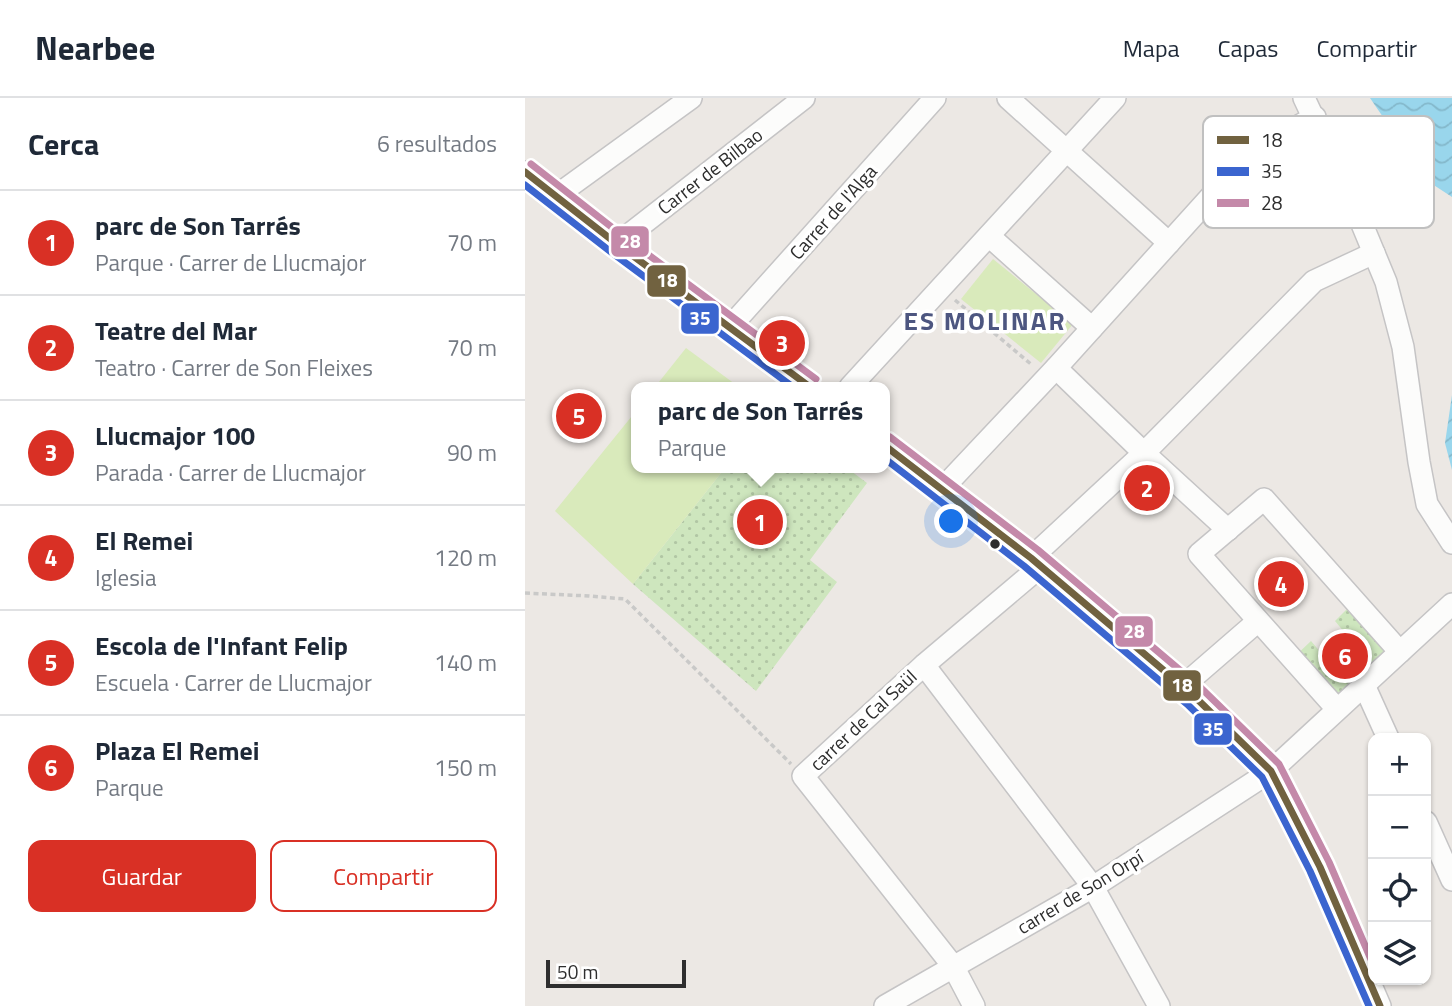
<!DOCTYPE html>
<html lang="es">
<meta charset="utf-8">
<style>
body{margin:0;font-family:"Titillium Web",sans-serif;background:#f2f2f3;color:#1f2937}
.controls{position:absolute;right:21px;bottom:21px;display:grid;overflow:hidden;border-radius:14px;box-shadow:0 2px 5px #0004}
.controls button{width:63px;height:63px;display:grid;place-items:center;padding:0;border:0;border-bottom:2px solid #e0e1e3;background:#fff;color:#1f2937;font:35px sans-serif}
.scale{position:absolute;left:21px;bottom:18px;width:140px;box-sizing:border-box;padding-left:7px;border:4px solid #2e2e2e;border-top:0;font-size:19px;line-height:24px;white-space:nowrap;color:#2e2e2e;-webkit-text-stroke:5px #fff;paint-order:stroke}
.you{position:absolute;left:427px;top:424px;width:24px;height:24px;margin:-18px;border:5px solid #fff;border-radius:50%;background:#1a73e8;box-shadow:0 0 0 10px #1a73e833}
.badge{display:grid;place-items:center;width:46px;height:46px;border-radius:50%;background:#d93025;color:#fff;font-size:23px;font-weight:700}
.pin{position:absolute;translate:-50% -50%;border:4px solid #fff;box-shadow:0 2px 7px #0006}
.popup{position:absolute;left:106px;top:284px;width:259px;height:91px;box-sizing:border-box;display:grid;place-content:center;border-radius:14px;background:#fff;filter:drop-shadow(0 2px 5px #0005);font-size:23px;white-space:nowrap;color:#747a83}
.popup b{font-size:26px;color:#1f2937}
.popup::after{content:'';position:absolute;left:50%;top:100%;margin-left:-14px;border:14px solid transparent;border-top-color:#fff}
.list{margin:0;padding:0;list-style:none}
h2{display:flex;justify-content:space-between;align-items:center;height:91px;margin:0;padding:0 28px;font-size:30px}
h2 small{font-size:23px;font-weight:400;color:#747a83}
.list li{display:grid;grid-template-columns:46px 1fr auto;gap:21px;align-items:center;box-sizing:border-box;height:105px;padding:0 28px;border-top:2px solid #e0e1e3}
.list b{display:block;font-size:26px;white-space:nowrap}
.list p{margin:0;font-size:23px;white-space:nowrap;color:#747a83}
.list em{font-size:23px;font-style:normal;color:#747a83}
.actions{display:flex;gap:14px;padding:21px 28px}
.actions a{flex:1;padding:16px 0;border:2px solid #d93025;border-radius:14px;text-align:center;font-size:24px;color:#d93025}
.actions .main{background:#d93025;color:#fff}
.icon{flex:none;width:38px;height:38px;fill:none;stroke:currentColor;stroke-width:2;stroke-linecap:round;stroke-linejoin:round}
.map{position:relative;flex:none;width:927px;height:908px;overflow:hidden}
header{display:flex;align-items:center;gap:42px;box-sizing:border-box;height:98px;padding:0 35px;background:#fff;border-bottom:2px solid #e0e1e3}
header strong{font-size:33px}
nav{display:flex;gap:38px;margin-inline-start:auto;font-size:24px}
main{display:flex}
aside{flex:1;background:#fff}
.map>svg:first-child{display:block}
</style>
<header>
<strong>Nearbee</strong>
<nav><a>Mapa</a><a>Capas</a><a>Compartir</a></nav>
</header>
<main>
<aside>
<h2>Cerca<small>6 resultados</small></h2>
<ul class="list">
<li><span class="badge">1</span><div><b>parc de Son Tarrés</b><p>Parque · Carrer de Llucmajor</p></div><em>70 m</em></li>
<li><span class="badge">2</span><div><b>Teatre del Mar</b><p>Teatro · Carrer de Son Fleixes</p></div><em>70 m</em></li>
<li><span class="badge">3</span><div><b>Llucmajor 100</b><p>Parada · Carrer de Llucmajor</p></div><em>90 m</em></li>
<li><span class="badge">4</span><div><b>El Remei</b><p>Iglesia</p></div><em>120 m</em></li>
<li><span class="badge">5</span><div><b>Escola de l'Infant Felip</b><p>Escuela · Carrer de Llucmajor</p></div><em>140 m</em></li>
<li><span class="badge">6</span><div><b>Plaza El Remei</b><p>Parque</p></div><em>150 m</em></li>
</ul>
<div class="actions"><a class="main">Guardar</a><a>Compartir</a></div>
</aside>
<div class="map">
<svg width="927" height="908" viewBox="0 0 927 908">
<defs>
<pattern id="grass-dots" width="8" height="8" patternUnits="userSpaceOnUse" patternTransform="scale(1.75)"><rect width="8" height="8" fill="#cee6be"/><path d="M2 2h.1M6 6h.1" fill="none" stroke="#b1c6a4" stroke-width="1.8" stroke-linecap="round"/></pattern>
<pattern id="water-waves" width="16" height="10" patternUnits="userSpaceOnUse" patternTransform="scale(1.75)"><rect width="16" height="10" fill="#99d6ec"/><path d="M0 5q4-4 8 0t8 0" fill="none" stroke="#84b8cb"/></pattern>
</defs>
<rect width="100%" height="100%" fill="#ece8e4"/>
<!-- grass -->
<g fill="url(#grass-dots)">
<path d="M 200,370 L 322,370 L 342,385 L 285,462 L 312,484 L 231,593 L 108,486 Z"/>
<path d="M 830,503 L 875,554 L 812,611 L 767,561 L 786,543 L 797,556 L 820,535 L 810,523 Z"/>
</g>
<!-- pitch -->
<g fill="#d9eabb">
<path d="M 468,161 L 548,226 L 516,265 L 436,201 Z"/>
<path d="M 161,250 L 214,289 L 130,289 Z"/>
<path d="M 111,313 L 111,370 L 200,370 L 108,486 L 30,413 Z"/>
</g>
<!-- water -->
<g fill="url(#water-waves)">
<path d="M 845,0 L 927,0 L 927,99 L 901,82 Z"/>
<path d="M 927,297 L 927,372 L 920,345 Z"/>
</g>
<g fill="none" stroke-linecap="round" stroke-linejoin="round">
<!-- minor casing -->
<g stroke="#c5c4c5" stroke-width="24">
<g id="minor">
<path d="M 483,0 L 644,145"/>
<path d="M 779,0 L 827,102 L 861,184 L 878,249 L 894,364 L 902,406 L 927,445"/>
<path d="M 0,74 L 92,146 L 285,289"/>
<path d="M 31,98 L 166,0"/>
<path d="M 464,138 L 567,230"/>
<path d="M 92,146 L 279,0"/>
<path d="M 205,229 L 410,0"/>
<path d="M 531,270 L 619,355 L 789,183 L 849,155"/>
<path d="M 325,289 L 590,0"/>
<path d="M 359,347 L 506,460 L 669,598 L 746,673 L 795,769 L 855,908"/>
<path d="M 417,391 L 531,270 L 727,53 L 790,19"/>
<path d="M 506,460 L 619,355 L 703,432"/>
<path d="M 399,567 L 568,789 L 634,908"/>
<path d="M 839,587 L 863,640"/>
<path d="M 658,588 L 733,523"/>
<path d="M 812,611 L 674,456 L 739,401 L 875,554"/>
<path d="M 901,724 L 927,782"/>
<path d="M 360,908 L 568,789 L 746,673 L 927,506"/>
<path d="M 449,908 L 428,868 L 278,678 L 399,567 L 516,468"/>
</g>
</g>
<!-- path -->
<g stroke="#c9c9c8" stroke-width="3.5" stroke-dasharray="5 3.5" stroke-linecap="butt">
<path d="M 430,202 L 507,267"/>
<path d="M 0,495 L 64,498 L 100,501 L 266,666"/>
</g>
<!-- minor -->
<use href="#minor" stroke="#fcfcfb" stroke-width="21"/>
<!-- bus-1 casing -->
<g stroke="#fff" stroke-width="12">
<g id="bus-1">
<path d="M 0,74 L 92,146 L 285,289"/>
<path d="M 359,347 L 506,460 L 669,598 L 746,673 L 795,769 L 855,908"/>
</g>
</g>
<!-- bus-2 casing -->
<g stroke="#fff" stroke-width="12">
<g id="bus-2">
<path d="M 0,87 L 86,154 L 268,289"/>
<path d="M 359,360 L 499,468 L 662,606 L 737,679 L 785,773 L 844,908"/>
</g>
</g>
<!-- bus-3 casing -->
<g stroke="#fff" stroke-width="12">
<g id="bus-3">
<path d="M 6,66 L 98,138 L 291,281"/>
<path d="M 365,339 L 513,452 L 676,590 L 754,666 L 804,764 L 848,866"/>
</g>
</g>
<!-- bus-1 -->
<use href="#bus-1" stroke="#716240" stroke-width="7"/>
<!-- bus-2 -->
<use href="#bus-2" stroke="#3b65cf" stroke-width="7"/>
<!-- bus-3 -->
<use href="#bus-3" stroke="#c489a9" stroke-width="7"/>
</g>
<!-- markers -->
<circle fill="#2e2e2e" stroke="#fff" stroke-width="2.5" cx="470" cy="446" r="6"/>
<g text-anchor="middle" stroke-width="7" stroke-linejoin="round" paint-order="stroke">
<!-- street labels -->
<g font-size="19" fill="#2e2e2e" stroke="#fff">
<text transform="translate(185 73) rotate(-38)" y="7">Carrer de Bilbao</text>
<text transform="translate(308 114) rotate(-48)" y="7">Carrer de l'Alga</text>
<text transform="translate(338 622) rotate(-43)" y="7">carrer de Cal Saül</text>
<text transform="translate(555 794) rotate(-31)" y="7">carrer de Son Orpí</text>
</g>
<!-- district labels -->
<g font-size="26" font-weight="bold" letter-spacing="2" fill="#4d5680" stroke="#fff">
<text x="460" y="232">ES MOLINAR</text>
</g>
</g>
<!-- legend -->
<rect x="678" y="18" width="231" height="112" rx="10" fill="#fff" stroke="#c0c0c0" stroke-width="2"/>
<rect x="692" y="38" width="32" height="8" fill="#716240"/>
<rect x="692" y="69" width="32" height="9" fill="#3b65cf"/>
<rect x="692" y="101" width="32" height="8" fill="#c489a9"/>
<g font-size="19" fill="#2e2e2e">
<text x="736" y="49">18</text>
<text x="736" y="80">35</text>
<text x="736" y="112">28</text>
</g>
<g stroke="#fff" stroke-width="2.5">
<rect x="85" y="127" width="40" height="33" rx="7" fill="#c489a9"/>
<rect x="121" y="166" width="41" height="34" rx="7" fill="#716240"/>
<rect x="155" y="204" width="40" height="33" rx="7" fill="#3b65cf"/>
<rect x="589" y="517" width="40" height="33" rx="7" fill="#c489a9"/>
<rect x="637" y="571" width="40" height="33" rx="7" fill="#716240"/>
<rect x="668" y="614" width="40" height="34" rx="7" fill="#3b65cf"/>
</g>
<g font-size="19" text-anchor="middle" font-weight="bold" fill="#fff">
<text x="105" y="150">28</text>
<text x="142" y="189">18</text>
<text x="175" y="227">35</text>
<text x="609" y="540">28</text>
<text x="657" y="594">18</text>
<text x="688" y="638">35</text>
</g>
</svg>
<div class="controls">
<button>+</button>
<button>−</button>
<button><svg class="icon" aria-label="locate" viewBox="0 0 24 24"><circle cx="12" cy="12" r="6"/><path d="M12 2v4M12 18v4M2 12h4M18 12h4"/></svg></button>
<button><svg class="icon" aria-label="layers" viewBox="0 0 24 24"><path d="M12 4l9 5-9 5-9-5zM3 14l9 5 9-5"/></svg></button>
</div>
<div class="scale">50 m</div>
<div class="you"></div>
<div class="pin badge" style="left:235px;top:424px">1</div>
<div class="popup"><b>parc de Son Tarrés</b>Parque</div>
<div class="pin badge" style="left:622px;top:390px">2</div>
<div class="pin badge" style="left:257px;top:245px">3</div>
<div class="pin badge" style="left:756px;top:486px">4</div>
<div class="pin badge" style="left:54px;top:318px">5</div>
<div class="pin badge" style="left:820px;top:558px">6</div>
</div>
</main>
